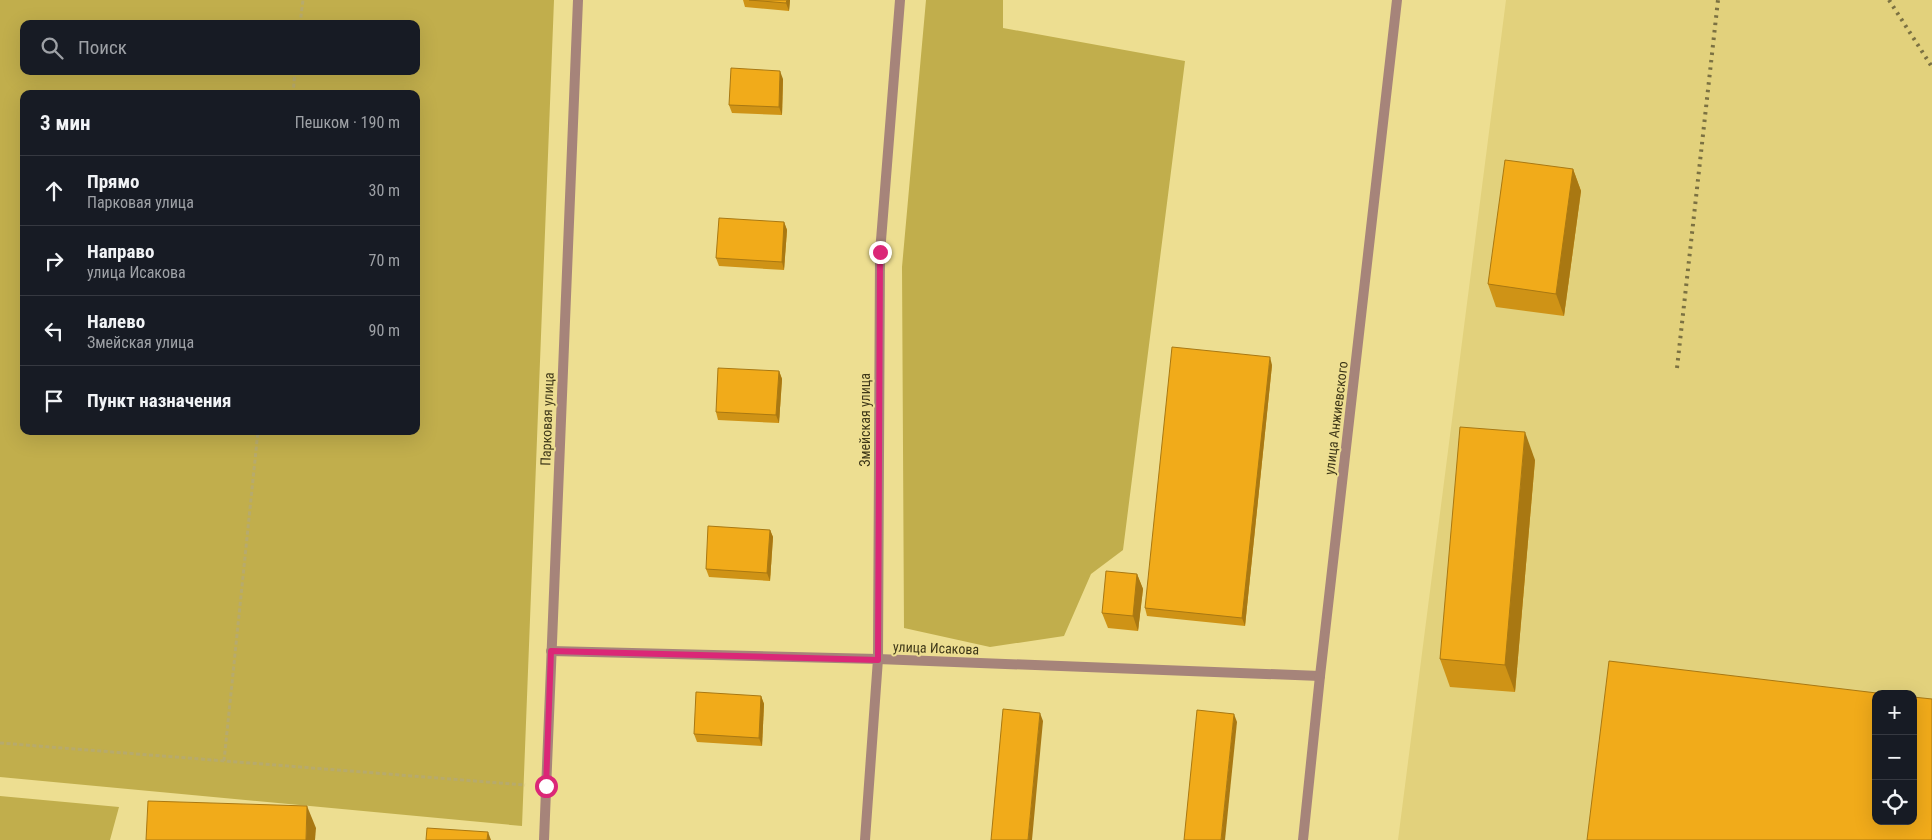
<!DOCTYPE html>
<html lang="ru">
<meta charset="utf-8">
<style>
body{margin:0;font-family:"Roboto Condensed",sans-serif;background:#242831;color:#f1f3f6}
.controls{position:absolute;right:15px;bottom:15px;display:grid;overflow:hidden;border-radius:10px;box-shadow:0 5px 20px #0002}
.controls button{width:45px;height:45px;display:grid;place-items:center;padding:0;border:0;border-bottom:1px solid #363941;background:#171b24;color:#f1f3f6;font:25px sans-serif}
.stop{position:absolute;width:15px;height:15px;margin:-11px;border:4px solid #db2777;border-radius:50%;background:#fff}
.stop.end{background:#db2777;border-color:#fff;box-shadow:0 1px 5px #0008}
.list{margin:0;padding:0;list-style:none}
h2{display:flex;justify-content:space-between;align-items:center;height:65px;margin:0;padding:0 20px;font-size:21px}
h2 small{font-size:16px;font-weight:400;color:#9ea1a6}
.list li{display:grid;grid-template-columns:32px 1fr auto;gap:15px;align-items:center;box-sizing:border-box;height:70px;padding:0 20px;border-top:1px solid #363941}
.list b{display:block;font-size:19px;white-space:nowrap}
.list p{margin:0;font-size:16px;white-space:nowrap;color:#9ea1a6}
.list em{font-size:16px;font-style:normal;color:#9ea1a6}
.icon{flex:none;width:28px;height:28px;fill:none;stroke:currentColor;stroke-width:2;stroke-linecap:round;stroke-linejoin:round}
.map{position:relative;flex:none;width:1932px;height:840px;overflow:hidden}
.search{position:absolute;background:#171b24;box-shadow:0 5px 20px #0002;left:20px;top:20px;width:400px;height:55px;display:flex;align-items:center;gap:12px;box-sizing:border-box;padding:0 18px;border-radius:10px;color:#9ea1a6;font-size:19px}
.panel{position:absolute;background:#171b24;box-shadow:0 5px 20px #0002;left:20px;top:90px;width:400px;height:345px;border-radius:10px}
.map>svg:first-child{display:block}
</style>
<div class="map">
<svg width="1932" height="840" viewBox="0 0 1932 840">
<rect width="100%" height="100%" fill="#edde91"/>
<!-- built -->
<path fill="#e2d17c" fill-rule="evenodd" d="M 1506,0 L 1932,0 L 1932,840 L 1398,840 ZM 1876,694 L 1913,694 L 1913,821 L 1876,821 Z"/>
<!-- green -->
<g fill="#c1ae4c" fill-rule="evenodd">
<path d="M 0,0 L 554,0 L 522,826 L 0,777 ZM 24,24 L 416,24 L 416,71 L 24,71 ZM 24,94 L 416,94 L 416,431 L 24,431 Z"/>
<path d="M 926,0 L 1003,0 L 1003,28 L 1185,61 L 1123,550 L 1091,574 L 1064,636 L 990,647 L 904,628 L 902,267 Z"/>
<path d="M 0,796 L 119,807 L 110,840 L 0,840 Z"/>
</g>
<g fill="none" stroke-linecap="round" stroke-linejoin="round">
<!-- path -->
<g stroke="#b7aa6c" stroke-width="3" stroke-dasharray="4 2.5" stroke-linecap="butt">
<path d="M 300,24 L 303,0"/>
<path d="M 293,94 L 295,71"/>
<path d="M 0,743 L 525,785"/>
<path d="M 224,761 L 258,431"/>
</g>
<!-- minor -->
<g stroke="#a6847a" stroke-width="10">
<path d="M 551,651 L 878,659 L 1320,676"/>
<path d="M 544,840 L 578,0"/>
<path d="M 865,840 L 878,659 L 880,253 L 900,0"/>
</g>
<!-- tertiary -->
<path stroke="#a6847a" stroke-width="10" d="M 1303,840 L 1320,676 L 1397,0"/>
<!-- rail -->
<g stroke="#7b7142" stroke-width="4" stroke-dasharray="2.5 5" stroke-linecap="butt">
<path d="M 1889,0 L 1932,67"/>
<path d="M 1677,368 L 1718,0"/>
</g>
</g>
<!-- wall -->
<g fill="#cf9316">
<path d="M 743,0 L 790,0 L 789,11 L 745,7 Z"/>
<path d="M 783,79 L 782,115 L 732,113 L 729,105 Z"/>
<path d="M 1573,169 L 1581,191 L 1564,316 L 1496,307 L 1488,284 Z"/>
<path d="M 784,222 L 787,230 L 784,270 L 719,266 L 716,258 Z"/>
<path d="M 1272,365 L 1245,626 L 1147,616 L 1145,608 Z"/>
<path d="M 779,371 L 782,379 L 779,423 L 718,420 L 716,412 Z"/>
<path d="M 1535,460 L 1515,692 L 1450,687 L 1440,659 Z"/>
<path d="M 770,530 L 773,537 L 770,581 L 709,577 L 706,569 Z"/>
<path d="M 1137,574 L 1143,589 L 1138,631 L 1108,628 L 1102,613 Z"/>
<path d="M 761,696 L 764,704 L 762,746 L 697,742 L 694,734 Z"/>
</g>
<!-- shaded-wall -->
<g fill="#a97812">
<path d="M 787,0 L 790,0 L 789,11 L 786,3 Z"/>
<path d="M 780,71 L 783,79 L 782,115 L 779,107 Z"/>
<path d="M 1573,169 L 1581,191 L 1564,316 L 1556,294 Z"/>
<path d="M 784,222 L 787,230 L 784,270 L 782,262 Z"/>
<path d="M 1270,357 L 1272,365 L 1245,626 L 1242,618 Z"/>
<path d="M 779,371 L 782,379 L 779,423 L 776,415 Z"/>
<path d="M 1525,432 L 1535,460 L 1515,692 L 1505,665 Z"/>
<path d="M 770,530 L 773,537 L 770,581 L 767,573 Z"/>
<path d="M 1137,574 L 1143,589 L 1138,631 L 1133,616 Z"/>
<path d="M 761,696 L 764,704 L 762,746 L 759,738 Z"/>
<path d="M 1040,713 L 1043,721 L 1032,840 L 1028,840 Z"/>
<path d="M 1234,714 L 1237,722 L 1225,840 L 1221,840 Z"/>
<path d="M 307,806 L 316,828 L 315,840 L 306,840 Z"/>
<path d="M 488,832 L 491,840 L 487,840 Z"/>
</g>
<!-- building -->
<g fill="#f1ab1a" stroke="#a97812">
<path d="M 749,0 L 787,0 L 786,3 Z"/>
<path d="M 731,68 L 780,71 L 779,107 L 729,105 Z"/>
<path d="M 1505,160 L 1573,169 L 1556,294 L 1488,284 Z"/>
<path d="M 719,218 L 784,222 L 782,262 L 716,258 Z"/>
<path d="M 1172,347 L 1270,357 L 1242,618 L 1145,608 Z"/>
<path d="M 718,368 L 779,371 L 776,415 L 716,412 Z"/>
<path d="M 1460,427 L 1525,432 L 1505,665 L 1440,659 Z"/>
<path d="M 708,526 L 770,530 L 767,573 L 706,569 Z"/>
<path d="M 1106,571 L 1137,574 L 1133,616 L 1102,613 Z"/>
<path d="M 1609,661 L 1885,694 L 1876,694 L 1876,821 L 1913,821 L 1913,697 L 1932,699 L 1932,840 L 1587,840 Z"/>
<path d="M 696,692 L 761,696 L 759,738 L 694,734 Z"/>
<path d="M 1003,709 L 1040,713 L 1028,840 L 991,840 Z"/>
<path d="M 1197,710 L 1234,714 L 1221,840 L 1184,840 Z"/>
<path d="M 148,801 L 307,806 L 306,840 L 146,840 Z"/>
<path d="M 427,828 L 488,832 L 487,840 L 426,840 Z"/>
</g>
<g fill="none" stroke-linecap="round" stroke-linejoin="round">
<!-- route -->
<path stroke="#db2777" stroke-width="6" d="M 546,786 L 551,651 L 878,660 L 880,252"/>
</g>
<g text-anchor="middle" stroke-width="4" stroke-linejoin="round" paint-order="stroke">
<!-- street labels -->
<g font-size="14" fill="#3f3819" stroke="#edde91">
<text transform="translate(1336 418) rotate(-83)" y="5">улица Анжиевского</text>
<text transform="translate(547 419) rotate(-88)" y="5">Парковая улица</text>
<text transform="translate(865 420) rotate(-90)" y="5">Змейская улица</text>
<text transform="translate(936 648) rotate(2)" y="5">улица Исакова</text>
</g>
</g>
</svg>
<div class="controls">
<button>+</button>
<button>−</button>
<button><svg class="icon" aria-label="locate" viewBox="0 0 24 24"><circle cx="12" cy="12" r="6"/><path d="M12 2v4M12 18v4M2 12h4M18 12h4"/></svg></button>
</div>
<div class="stop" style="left:546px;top:786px"></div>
<div class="stop end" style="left:880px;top:252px"></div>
<div class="search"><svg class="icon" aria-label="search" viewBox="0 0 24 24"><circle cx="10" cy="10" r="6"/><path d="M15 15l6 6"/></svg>Поиск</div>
<section class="panel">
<h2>3 мин<small>Пешком · 190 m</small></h2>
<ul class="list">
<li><svg class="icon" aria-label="ahead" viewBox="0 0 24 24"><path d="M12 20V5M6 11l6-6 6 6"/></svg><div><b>Прямо</b><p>Парковая улица</p></div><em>30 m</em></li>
<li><svg class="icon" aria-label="right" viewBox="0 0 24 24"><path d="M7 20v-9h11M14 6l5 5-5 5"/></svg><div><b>Направо</b><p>улица Исакова</p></div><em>70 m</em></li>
<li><svg class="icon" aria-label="left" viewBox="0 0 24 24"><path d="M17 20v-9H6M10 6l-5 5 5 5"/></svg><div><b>Налево</b><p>Змейская улица</p></div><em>90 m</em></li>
<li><svg class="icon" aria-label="arrive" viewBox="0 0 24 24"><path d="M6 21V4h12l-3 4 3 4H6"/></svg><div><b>Пункт назначения</b></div></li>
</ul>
</section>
</div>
